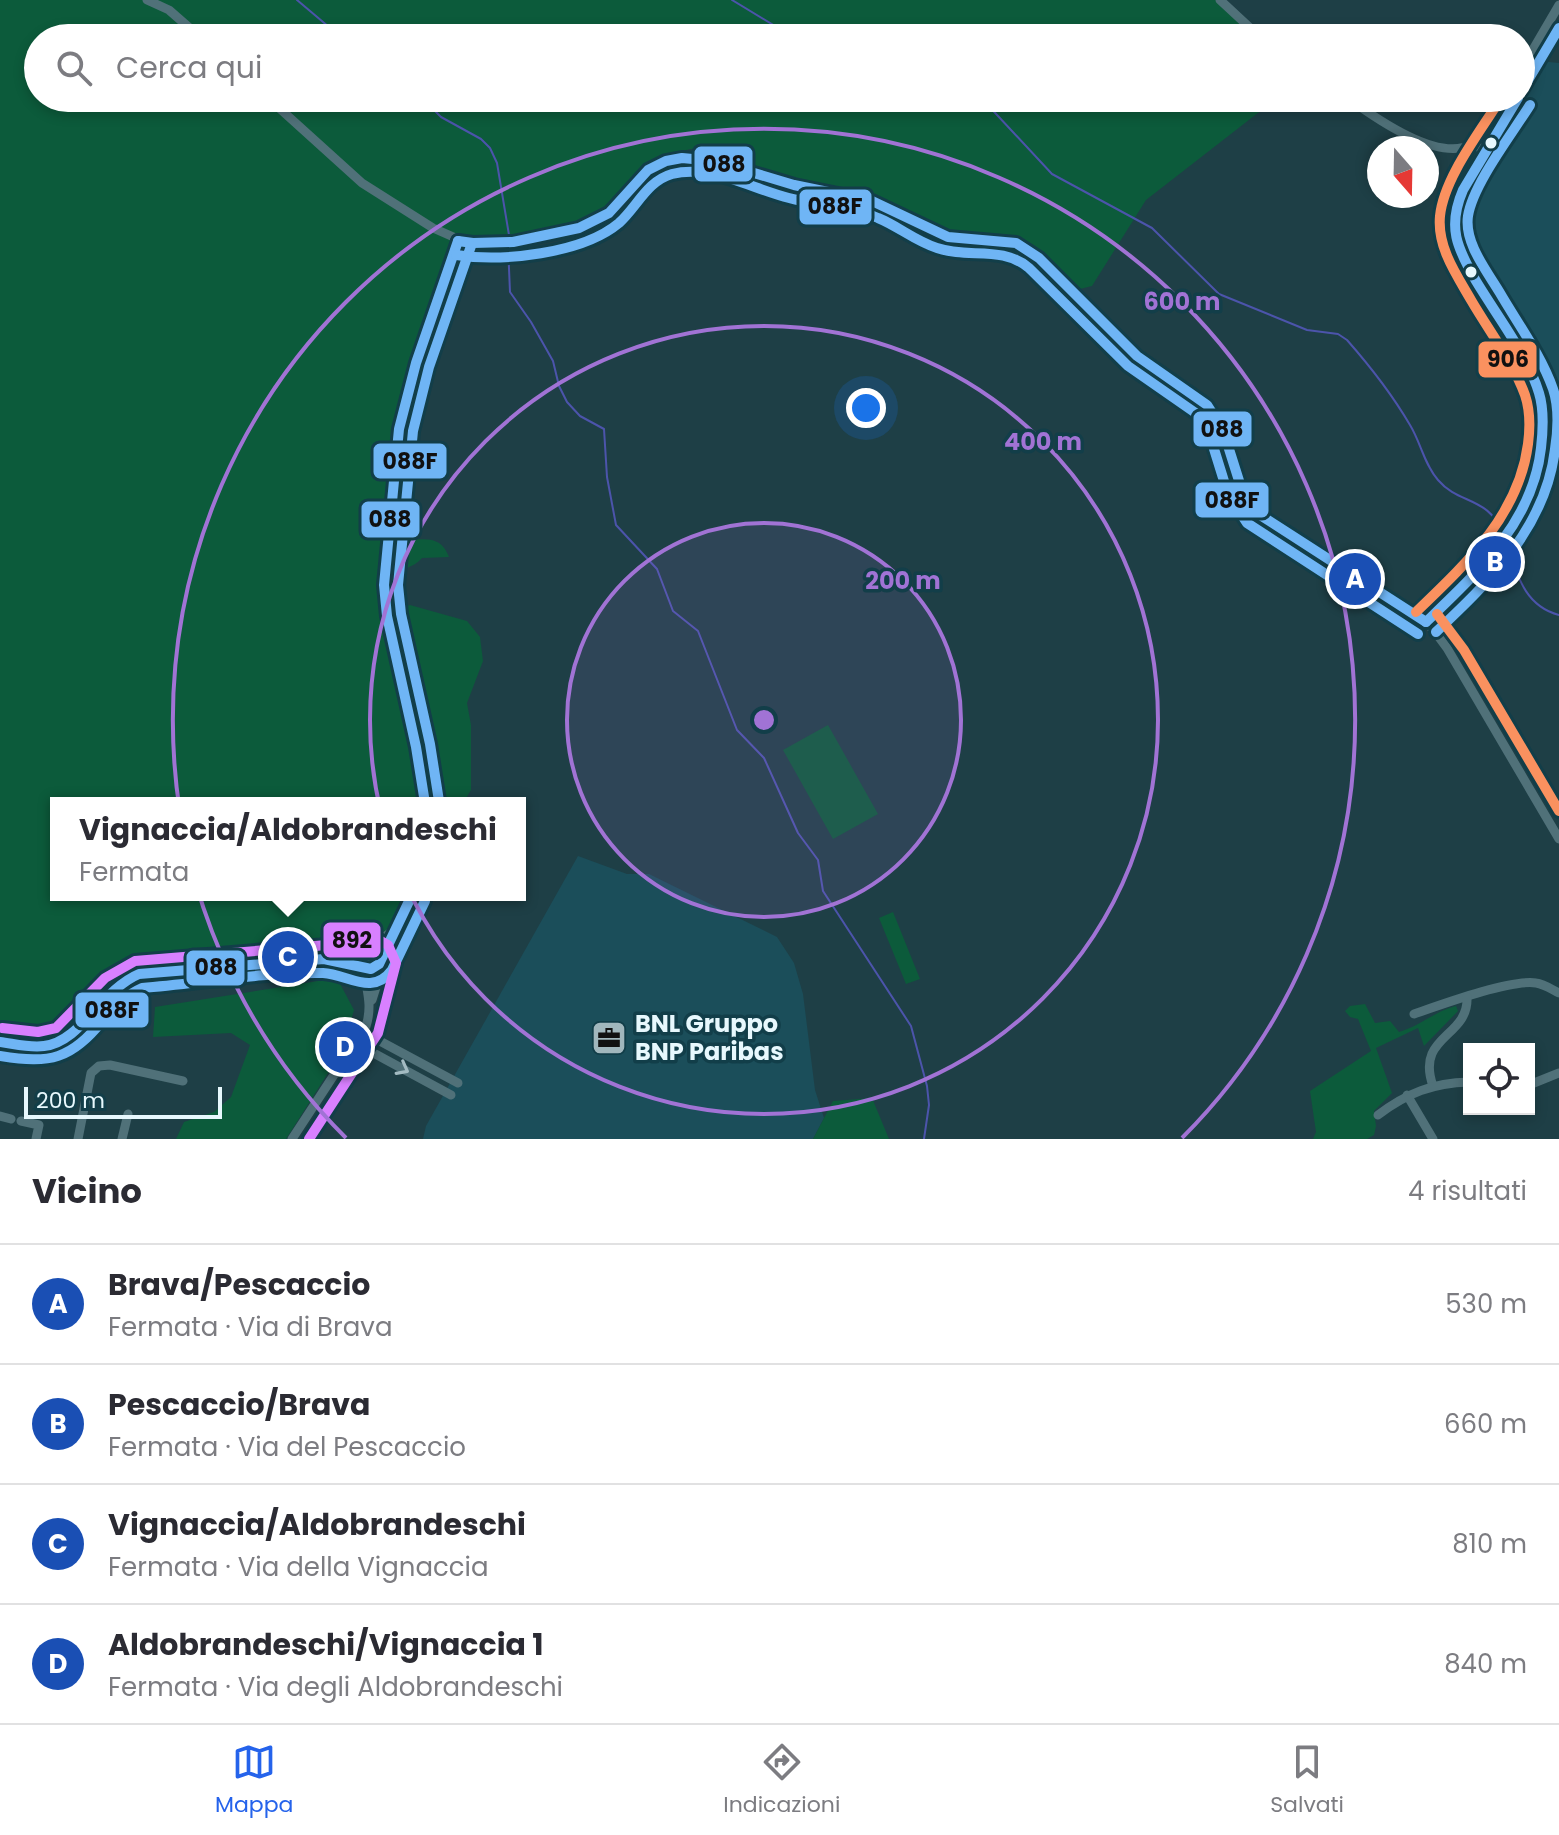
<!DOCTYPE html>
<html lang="it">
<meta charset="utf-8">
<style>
body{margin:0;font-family:Poppins,sans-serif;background:#f2f2f3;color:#2b2b33}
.controls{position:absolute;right:24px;bottom:24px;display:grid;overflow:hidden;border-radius:0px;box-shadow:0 4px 12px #0003}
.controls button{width:72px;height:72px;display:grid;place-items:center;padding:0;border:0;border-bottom:2px solid #e1e1e2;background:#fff;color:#2b2b33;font:40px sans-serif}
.compass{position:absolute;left:1367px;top:136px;width:72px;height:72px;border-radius:50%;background:#fff;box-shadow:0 4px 12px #0003;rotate:160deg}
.scale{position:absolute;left:24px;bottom:20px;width:198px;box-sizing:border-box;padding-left:8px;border:4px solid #e7f8fd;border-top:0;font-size:22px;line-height:28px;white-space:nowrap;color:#e7f8fd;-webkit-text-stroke:6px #123e49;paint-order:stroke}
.you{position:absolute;left:866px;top:408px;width:28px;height:28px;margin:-20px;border:6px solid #fff;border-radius:50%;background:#1a73e8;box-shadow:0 0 0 12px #1a73e833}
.badge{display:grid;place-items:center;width:52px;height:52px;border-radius:50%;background:#2563eb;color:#fff;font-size:26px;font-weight:700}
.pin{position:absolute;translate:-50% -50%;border:4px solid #fff;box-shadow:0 2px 8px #0006}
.popup{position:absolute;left:50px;top:797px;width:476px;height:104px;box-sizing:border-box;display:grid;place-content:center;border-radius:0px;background:#fff;filter:drop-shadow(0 2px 6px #0005);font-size:26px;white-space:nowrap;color:#7c7c81}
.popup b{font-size:30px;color:#2b2b33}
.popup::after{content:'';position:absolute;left:50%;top:100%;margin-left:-16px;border:16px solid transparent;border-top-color:#fff}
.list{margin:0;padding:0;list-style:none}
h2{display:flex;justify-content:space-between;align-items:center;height:104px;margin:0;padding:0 32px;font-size:34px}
h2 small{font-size:26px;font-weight:400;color:#7c7c81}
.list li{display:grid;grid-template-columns:52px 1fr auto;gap:24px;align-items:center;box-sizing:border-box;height:120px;padding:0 32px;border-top:2px solid #e1e1e2}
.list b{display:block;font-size:30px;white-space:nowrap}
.list p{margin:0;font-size:26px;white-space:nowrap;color:#7c7c81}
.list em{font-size:26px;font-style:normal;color:#7c7c81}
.icon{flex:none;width:44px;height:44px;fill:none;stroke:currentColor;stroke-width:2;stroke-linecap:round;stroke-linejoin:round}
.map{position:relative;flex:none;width:1559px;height:1139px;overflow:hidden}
.search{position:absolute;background:#fff;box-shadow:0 4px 12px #0003;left:24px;right:24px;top:24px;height:88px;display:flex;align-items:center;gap:20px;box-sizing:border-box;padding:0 28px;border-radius:44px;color:#7c7c81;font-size:30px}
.sheet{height:584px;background:#fff}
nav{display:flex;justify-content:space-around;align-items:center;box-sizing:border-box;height:112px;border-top:2px solid #e1e1e2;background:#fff;font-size:22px;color:#7c7c81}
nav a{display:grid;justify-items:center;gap:4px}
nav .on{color:#2563eb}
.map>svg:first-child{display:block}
</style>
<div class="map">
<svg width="1559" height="1139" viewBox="0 0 1559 1139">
<rect width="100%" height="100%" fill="#1e3f46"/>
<!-- built -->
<g fill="#1b4e5a">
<path d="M 1539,61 L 1559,63 L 1559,468 L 1548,467 L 1548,424 L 1535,384 L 1460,249 L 1454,210 Z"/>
<path d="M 578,856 L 627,874 L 649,874 L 777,937 L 794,963 L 803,994 L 815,1090 L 824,1118 L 813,1139 L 423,1139 L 426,1126 Z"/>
</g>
<!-- green -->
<g fill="#0c5b3b">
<path d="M 0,0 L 1216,0 L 1255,38 L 38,38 L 38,98 L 1277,98 L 1146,200 L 1092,286 L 1076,290 L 1033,250 L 1011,236 L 941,231 L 877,199 L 786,180 L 706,150 L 691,149 L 659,156 L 636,174 L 603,212 L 575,226 L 487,240 L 454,234 L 403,389 L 388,482 L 381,601 L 418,774 L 421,803 L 56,803 L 56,895 L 408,895 C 387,934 388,936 346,953 L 132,971 L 114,979 L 69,1027 L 49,1040 L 0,1036 Z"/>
<path d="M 397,532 L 407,540 C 427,539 441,536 449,557 L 422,558 C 413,568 401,570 388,573 L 391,534 Z"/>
<path d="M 410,605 L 467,621 L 480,637 L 483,661 L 467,703 L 471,725 L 471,790 L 463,803 L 436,803 L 424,741 L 394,617 L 400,608 Z"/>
<path d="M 828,725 L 878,814 L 833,839 L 783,750 Z"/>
<path d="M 893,912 L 920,979 L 906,984 L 879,918 Z"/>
<path d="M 337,978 L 354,1010 L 342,1051 L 286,1139 L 176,1139 L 184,1122 L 214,1112 L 231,1097 L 250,1045 L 231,1033 L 153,1037 L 155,1007 Z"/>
<path d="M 1365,1004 L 1375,1023 L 1390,1021 L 1399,1032 C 1420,1026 1435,1011 1456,1006 L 1458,1011 L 1424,1046 L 1418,1028 L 1376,1048 L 1392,1093 L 1374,1111 L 1376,1126 L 1374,1135 L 1367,1139 L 1313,1139 L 1316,1132 L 1310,1091 L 1371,1051 L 1358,1019 L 1350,1017 L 1345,1011 L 1350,1006 Z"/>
<path d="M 872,1098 L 889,1139 L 813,1139 L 833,1101 Z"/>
</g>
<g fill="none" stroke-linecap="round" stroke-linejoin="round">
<!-- stream -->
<g stroke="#4c54ab" stroke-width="2">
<path d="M 297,0 L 342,38"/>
<path d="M 732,0 L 795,38"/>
<path d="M 422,98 L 441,117 L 481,139 L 490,148 L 497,163 L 509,235"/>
<path d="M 977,98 L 985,102 L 1052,174 L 1152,228 L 1219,294 L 1307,330 L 1338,334 L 1347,340 C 1369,365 1393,396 1410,425 C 1421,443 1424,464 1438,480 C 1459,505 1489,496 1503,534"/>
<path d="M 508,245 L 510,292 L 531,322 L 553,361 L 559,386 L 567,402 L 580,416 L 604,429 L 607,477 L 616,525 L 657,569 L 673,611 L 698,631 L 737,730 L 764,758 L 798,833 L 818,860 L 823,891 L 911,1026 L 927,1086 L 929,1105 L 924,1139"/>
<path d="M 1509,552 C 1519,581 1528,607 1559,615"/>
</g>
<!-- minor -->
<g stroke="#507179" stroke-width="9">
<path d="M 147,0 L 169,10 L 201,38"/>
<path d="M 1220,0 L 1261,38"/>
<path d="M 1521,70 L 1559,5"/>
<path d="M 1521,92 L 1559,28"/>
<path d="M 268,98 L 362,183 L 433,228 L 467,243 L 540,238 L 586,227 L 609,213 L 638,178 L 651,168 L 664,161 L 691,157 L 721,163 L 780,182 L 880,204 L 947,237 L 1006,240 L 1025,247 L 1040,259 C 1073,292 1104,328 1140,358 C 1161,377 1191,386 1209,408 C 1236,438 1229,483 1257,513 L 1419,618 L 1433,629 L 1447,648 L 1559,839"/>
<path d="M 1348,98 C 1375,118 1439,163 1472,144 L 1486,151"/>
<path d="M 1472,144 L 1504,98"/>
<path d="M 1426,622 C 1491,560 1559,499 1540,395 C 1526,360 1503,327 1484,294 C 1471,271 1450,243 1454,215 C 1456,190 1503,123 1518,98"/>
<path d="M 425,803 L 416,747 L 387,616 L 384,585 L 399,429 L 416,363 L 458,241"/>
<path d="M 333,960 C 350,964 366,976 382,963"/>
<path d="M 372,1000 L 394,930"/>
<path d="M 1414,1014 C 1440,1005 1511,979 1536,983 C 1544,984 1551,989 1559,993"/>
<path d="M 363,1032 L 458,1083"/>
<path d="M 0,1042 C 16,1044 35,1049 51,1045 C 86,1037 100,985 139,974 L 329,959 L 358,953 L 368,949 L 394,930 L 412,895"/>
<path d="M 355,1043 L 451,1095"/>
<path d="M 1529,1085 L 1559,1073"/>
<path d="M 1433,1086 C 1415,1035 1469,1038 1467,997"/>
<path d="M 1407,1095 L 1433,1139"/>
<path d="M 1378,1115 C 1407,1093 1433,1083 1469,1082"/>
<path d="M 0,1116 L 11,1119"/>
<path d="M 21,1121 L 39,1125 L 36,1139"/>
<path d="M 78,1139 L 91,1073 L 99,1066 L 110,1065 L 183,1081"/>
<path d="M 122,1139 L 128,1114"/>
<path d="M 292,1139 L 366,1026 C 376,995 357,977 368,949"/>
</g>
<!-- bus-1 casing -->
<g stroke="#123e49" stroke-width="16">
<g id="bus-1">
<path d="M 1521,92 L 1559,28"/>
<path d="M 458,241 L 473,243 L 513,242 L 579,228 L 609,213 L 648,170 L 666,161 L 682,158 L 714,161 L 794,185 L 872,201 L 948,237 L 1016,243 L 1039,258 L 1137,356 L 1207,405 L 1223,430 L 1241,487 L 1257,513 L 1426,622"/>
<path d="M 1426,622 C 1477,573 1533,522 1541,448 C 1543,431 1544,409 1539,393 C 1527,354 1497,316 1476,281 C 1457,248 1447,227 1463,190 L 1518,98"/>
<path d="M 425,803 L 416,747 L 387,616 L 384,585 L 399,429 L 416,363 L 458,241"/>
<path d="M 0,1042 C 15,1044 30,1048 44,1046 C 81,1042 101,990 139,974 L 324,959 L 371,969 L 379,964 L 412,895"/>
</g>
</g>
<!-- bus-2 casing -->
<g stroke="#123e49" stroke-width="16">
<g id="bus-2">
<path d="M 456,255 C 502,262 582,254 619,223 C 637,207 647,181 672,174 C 711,164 752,189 789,198 C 818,206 850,206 878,218 C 898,226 915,241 937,248 C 968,259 1002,245 1029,268 L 1128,366 L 1197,414 L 1210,436 L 1228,494 L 1247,523 L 1418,634"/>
<path d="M 1436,632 C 1490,581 1546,527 1555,449 C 1558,430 1559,407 1553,389 C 1541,355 1518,324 1500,293 C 1487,271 1464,243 1468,216 C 1473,184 1512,134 1530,105"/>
<path d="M 439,801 L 430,744 L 401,614 L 398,585 L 413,431 L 429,367 L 471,246"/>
<path d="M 0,1056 C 51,1064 70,1060 104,1019 C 116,1006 126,995 142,988 C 202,983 263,972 323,973 C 348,974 372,997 392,970 L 425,901"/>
</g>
</g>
<!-- bus-3 casing -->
<g stroke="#123e49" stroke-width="16">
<g id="bus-3">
<path d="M 1416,612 C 1466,564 1519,515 1528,444 C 1530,429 1530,410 1525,395 C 1513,362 1489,331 1471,300 C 1456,274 1437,247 1440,216 C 1444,177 1481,131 1501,98"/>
<path d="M 1437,614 L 1464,650 L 1559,811"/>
</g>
</g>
<!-- bus-4 casing -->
<g stroke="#123e49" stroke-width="16">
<path id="bus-4" d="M 2,1028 L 38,1032 L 56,1028 L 105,978 L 135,961 L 327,945 L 372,936 L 388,945 L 396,963 L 378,1033 L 309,1139"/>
</g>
<!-- bus-1 -->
<use href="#bus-1" stroke="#6fb5f5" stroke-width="10"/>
<!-- bus-2 -->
<use href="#bus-2" stroke="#6fb5f5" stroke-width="10"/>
<!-- bus-3 -->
<use href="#bus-3" stroke="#fa915f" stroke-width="10"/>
<!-- bus-4 -->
<use href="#bus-4" stroke="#d880ff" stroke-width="10"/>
</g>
<!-- one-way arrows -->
<defs><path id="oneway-chevron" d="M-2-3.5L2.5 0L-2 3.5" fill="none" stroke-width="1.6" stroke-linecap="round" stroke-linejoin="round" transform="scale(2)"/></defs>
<use stroke="#a3bbc2" href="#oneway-chevron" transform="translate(403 1069) rotate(28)"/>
<!-- distance rings -->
<circle cx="764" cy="720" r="197" fill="#a173d5" fill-opacity=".12"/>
<g fill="none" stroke="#a173d5" stroke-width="4">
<circle cx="764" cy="720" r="197"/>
<circle cx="764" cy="720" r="394"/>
<path d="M346 1138A591 591 0 1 1 1182 1138"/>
</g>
<!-- icons -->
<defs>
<g id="office-square" transform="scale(1.8)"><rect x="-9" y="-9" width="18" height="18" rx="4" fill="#a1b7bd" stroke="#123e49"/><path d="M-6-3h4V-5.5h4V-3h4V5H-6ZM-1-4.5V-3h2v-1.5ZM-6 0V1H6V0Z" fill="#111"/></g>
</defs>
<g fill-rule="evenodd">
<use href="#office-square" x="609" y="1038"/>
</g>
<!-- markers -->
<g fill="#e7f8fd" stroke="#123e49" stroke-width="3">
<circle cx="1491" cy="143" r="7"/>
<circle cx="1471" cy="272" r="7"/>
</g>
<g text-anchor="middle" stroke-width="7" stroke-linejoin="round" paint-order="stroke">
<!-- poi labels -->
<g font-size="24" font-weight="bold" fill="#e7f8fd" stroke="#123e49" text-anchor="start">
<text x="635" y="1032">BNL Gruppo<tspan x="635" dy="28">BNP Paribas</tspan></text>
</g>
</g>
<circle cx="764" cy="720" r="12" fill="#a173d5" stroke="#123e49" stroke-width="4"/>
<g font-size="24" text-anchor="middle" font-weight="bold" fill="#a173d5" stroke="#123e49" stroke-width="7" stroke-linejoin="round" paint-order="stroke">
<text x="1182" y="310">600 m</text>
<text x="1043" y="450">400 m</text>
<text x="903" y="589">200 m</text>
</g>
<g stroke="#123e49" stroke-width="3">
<rect x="693" y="145" width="61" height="38" rx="8" fill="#6fb5f5"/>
<rect x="798" y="188" width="75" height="38" rx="8" fill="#6fb5f5"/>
<rect x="1477" y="340" width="61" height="39" rx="8" fill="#fa915f"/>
<rect x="1192" y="410" width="61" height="38" rx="8" fill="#6fb5f5"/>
<rect x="372" y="442" width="76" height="38" rx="8" fill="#6fb5f5"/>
<rect x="1194" y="481" width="76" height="38" rx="8" fill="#6fb5f5"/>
<rect x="360" y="500" width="61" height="39" rx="8" fill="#6fb5f5"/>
<rect x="322" y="921" width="60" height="38" rx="8" fill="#d880ff"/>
<rect x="185" y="949" width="61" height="38" rx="8" fill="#6fb5f5"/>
<rect x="74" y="991" width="76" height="38" rx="8" fill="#6fb5f5"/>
</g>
<g font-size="22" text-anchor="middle" font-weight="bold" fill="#111">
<text x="724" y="172">088</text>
<text x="835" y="214">088F</text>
<text x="1508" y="367">906</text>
<text x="1222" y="437">088</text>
<text x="410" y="469">088F</text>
<text x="1232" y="508">088F</text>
<text x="390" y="527">088</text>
<text x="352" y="948">892</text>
<text x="216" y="975">088</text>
<text x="112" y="1018">088F</text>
</g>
</svg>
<div class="controls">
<button><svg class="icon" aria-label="locate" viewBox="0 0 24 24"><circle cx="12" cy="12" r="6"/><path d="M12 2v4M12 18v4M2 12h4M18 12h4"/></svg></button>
</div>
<svg class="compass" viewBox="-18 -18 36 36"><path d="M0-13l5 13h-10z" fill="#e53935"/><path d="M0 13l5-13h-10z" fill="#7c7c81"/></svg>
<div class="scale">200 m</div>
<div class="you"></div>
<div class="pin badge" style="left:1355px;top:579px;background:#1a4fb4">A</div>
<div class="pin badge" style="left:1495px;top:562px;background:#1a4fb4">B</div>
<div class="pin badge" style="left:288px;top:957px;background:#1a4fb4">C</div>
<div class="popup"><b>Vignaccia/Aldobrandeschi</b>Fermata</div>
<div class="pin badge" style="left:345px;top:1047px;background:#1a4fb4">D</div>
<div class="search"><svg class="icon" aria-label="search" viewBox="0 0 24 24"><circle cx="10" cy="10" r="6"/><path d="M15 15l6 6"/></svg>Cerca qui</div>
</div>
<section class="sheet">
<h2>Vicino<small>4 risultati</small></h2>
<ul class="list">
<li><span class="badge" style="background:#1a4fb4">A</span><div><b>Brava/Pescaccio</b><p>Fermata · Via di Brava</p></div><em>530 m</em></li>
<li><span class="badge" style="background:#1a4fb4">B</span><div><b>Pescaccio/Brava</b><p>Fermata · Via del Pescaccio</p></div><em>660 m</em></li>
<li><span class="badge" style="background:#1a4fb4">C</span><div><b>Vignaccia/Aldobrandeschi</b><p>Fermata · Via della Vignaccia</p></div><em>810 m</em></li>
<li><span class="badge" style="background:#1a4fb4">D</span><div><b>Aldobrandeschi/Vignaccia 1</b><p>Fermata · Via degli Aldobrandeschi</p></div><em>840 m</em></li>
</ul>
</section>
<nav>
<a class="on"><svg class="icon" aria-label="map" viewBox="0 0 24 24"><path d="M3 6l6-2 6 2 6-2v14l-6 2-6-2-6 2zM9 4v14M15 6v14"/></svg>Mappa</a>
<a><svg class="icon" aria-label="directions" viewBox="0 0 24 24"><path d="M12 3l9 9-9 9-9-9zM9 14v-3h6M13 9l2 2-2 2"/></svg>Indicazioni</a>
<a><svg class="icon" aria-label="saved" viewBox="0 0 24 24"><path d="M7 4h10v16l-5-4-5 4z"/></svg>Salvati</a>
</nav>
